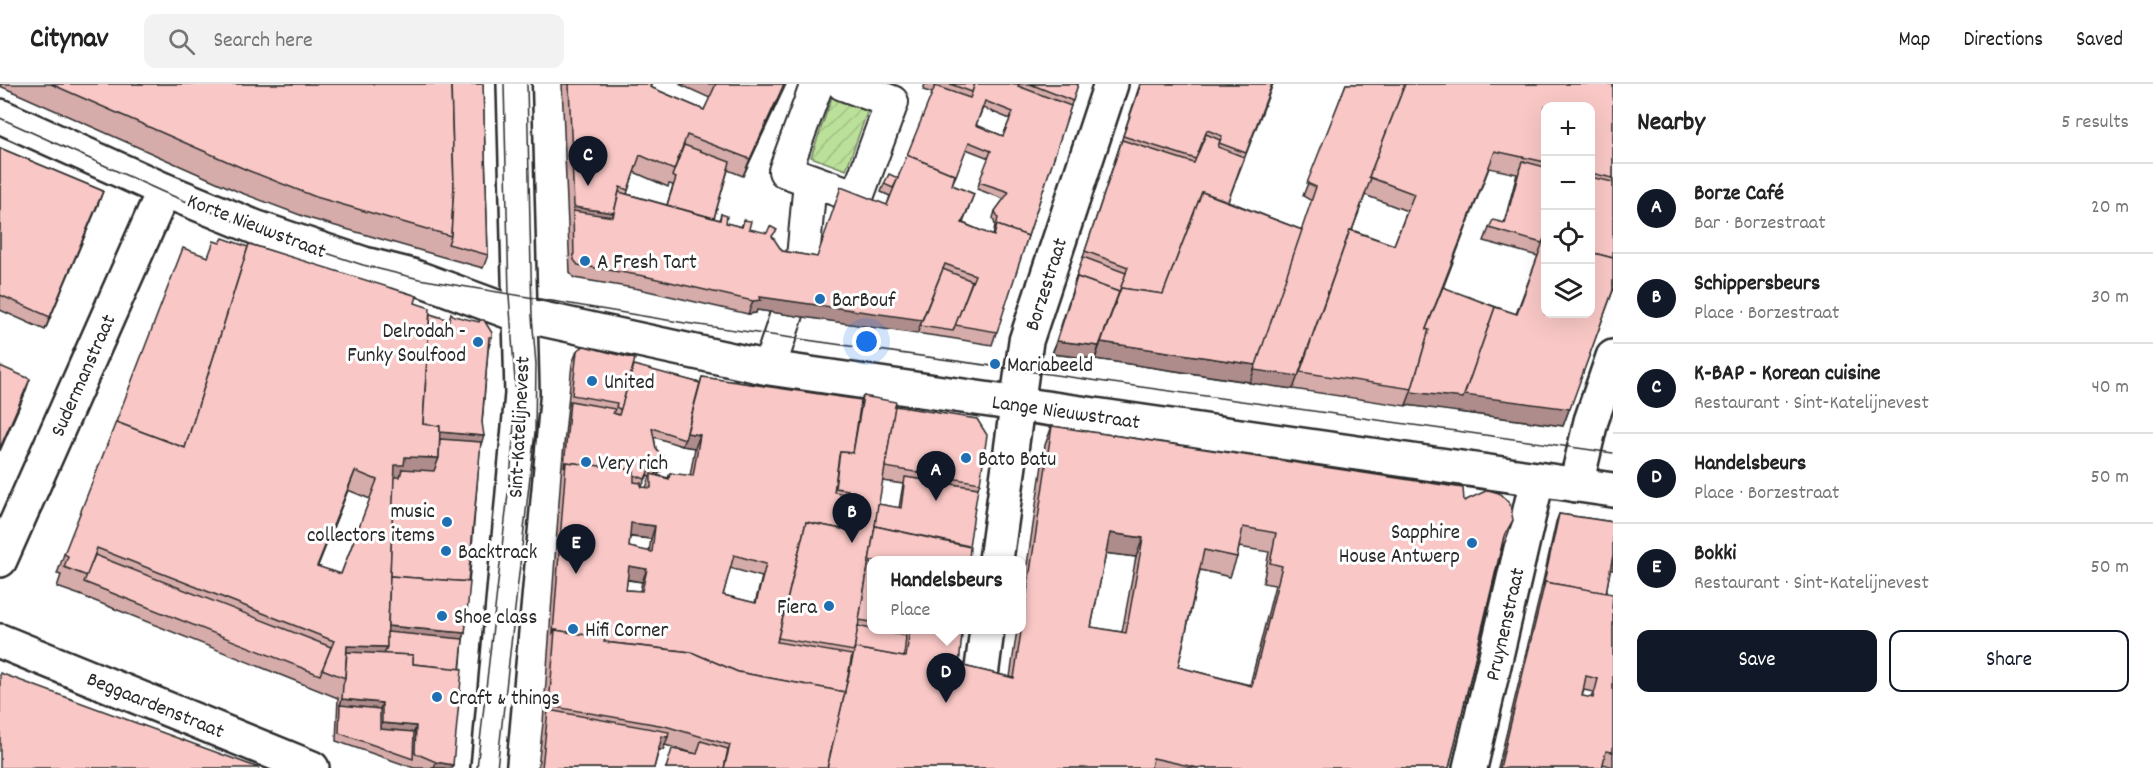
<!DOCTYPE html>
<meta charset="utf-8">
<style>
body{margin:0;font-family:Dekko,sans-serif;background:#f2f2f2;color:#222}
.controls{position:absolute;right:18px;top:18px;display:grid;overflow:hidden;border-radius:12px;box-shadow:0 6px 24px #0002}
.controls button{width:54px;height:54px;display:grid;place-items:center;padding:0;border:0;border-bottom:2px solid #e0e0e0;background:#fff;color:#222;font:30px sans-serif}
.you{position:absolute;left:867px;top:258px;width:21px;height:21px;margin:-15px;border:4px solid #fff;border-radius:50%;background:#1a73e8;box-shadow:0 0 0 9px #1a73e833}
.badge{display:grid;place-items:center;width:39px;height:39px;border-radius:50%;background:#111827;color:#fff;font-size:20px;font-weight:700}
.pin{position:absolute;translate:-50% -50px;filter:drop-shadow(0 2px 3px #0008)}
.pin::after{content:'';position:absolute;top:32px;width:21px;height:18px;background:inherit;clip-path:polygon(0 0,100% 0,50% 100%)}
.popup{position:absolute;left:867px;top:472px;width:159px;height:78px;box-sizing:border-box;display:grid;place-content:center;border-radius:12px;background:#fff;filter:drop-shadow(0 2px 4px #0005);font-size:20px;white-space:nowrap;color:#767676}
.popup b{font-size:22px;color:#222}
.popup::after{content:'';position:absolute;left:50%;top:100%;margin-left:-12px;border:12px solid transparent;border-top-color:#fff}
.list{margin:0;padding:0;list-style:none}
h2{display:flex;justify-content:space-between;align-items:center;height:78px;margin:0;padding:0 24px;font-size:26px}
h2 small{font-size:20px;font-weight:400;color:#767676}
.list li{display:grid;grid-template-columns:39px 1fr auto;gap:18px;align-items:center;box-sizing:border-box;height:90px;padding:0 24px;border-top:2px solid #e0e0e0}
.list b{display:block;font-size:22px;white-space:nowrap}
.list p{margin:0;font-size:20px;white-space:nowrap;color:#767676}
.list em{font-size:20px;font-style:normal;color:#767676}
.actions{display:flex;gap:12px;padding:18px 24px}
.actions a{flex:1;padding:14px 0;border:2px solid #111827;border-radius:12px;text-align:center;font-size:21px;color:#111827}
.actions .main{background:#111827;color:#fff}
.icon{flex:none;width:33px;height:33px;fill:none;stroke:currentColor;stroke-width:2;stroke-linecap:round;stroke-linejoin:round}
.map{position:relative;flex:none;width:1613px;height:684px;overflow:hidden}
header{display:flex;align-items:center;gap:36px;box-sizing:border-box;height:84px;padding:0 30px;background:#fff;border-bottom:2px solid #e0e0e0}
header strong{font-size:28px}
nav{display:flex;gap:33px;margin-inline-start:auto;font-size:21px}
.search{width:420px;height:54px;background:#f2f2f2;display:flex;align-items:center;gap:15px;box-sizing:border-box;padding:0 21px;border-radius:12px;color:#767676;font-size:22px}
main{display:flex}
aside{flex:1;background:#fff}
.map>svg:first-child{display:block}
</style>
<header>
<strong>Citynav</strong>
<div class="search"><svg class="icon" aria-label="search" viewBox="0 0 24 24"><circle cx="10" cy="10" r="6"/><path d="M15 15l6 6"/></svg>Search here</div>
<nav><a>Map</a><a>Directions</a><a>Saved</a></nav>
</header>
<main>
<div class="map">
<svg width="1613" height="684" viewBox="0 0 1613 684">
<defs>
<pattern id="garden-furrows" width="10" height="10" patternUnits="userSpaceOnUse" patternTransform="scale(1.5)"><rect width="10" height="10" fill="#bbe09a"/><path d="M-1 1l2-2M0 10L10 0M9 11l2-2" fill="none" stroke="#a1c085"/></pattern>
</defs>
<rect width="100%" height="100%" fill="#fff"/>
<filter id="ink" filterUnits="userSpaceOnUse"><feTurbulence type="fractalNoise" baseFrequency=".0167" numOctaves="2"/><feDisplacementMap in="SourceGraphic" scale="12" xChannelSelector="R" yChannelSelector="G"/><feConvolveMatrix kernelMatrix="1 2 1 2 8 2 1 2 1" color-interpolation-filters="sRGB"/></filter>
<g filter="url(#ink)">
<!-- garden -->
<path fill="url(#garden-furrows)" stroke="#738662" stroke-width="1.5" d="M 832,13 L 868,26 L 846,86 L 811,73 Z"/>
<g fill="none" stroke-linecap="round" stroke-linejoin="round">
<!-- pedestrian casing -->
<g stroke="#2b2b2b" stroke-width="36">
<g id="pedestrian">
<path d="M 817,0 L 785,87 L 857,113 L 892,18 L 843,0"/>
<path d="M 802,185 L 810,97"/>
<path d="M 769,284 L 787,230"/>
</g>
</g>
<!-- minor casing -->
<g stroke="#2b2b2b" stroke-width="38">
<g id="minor">
<path d="M 0,32 L 164,106 L 257,144 L 364,180 L 412,192 L 510,228 L 769,284 L 1613,406"/>
<path d="M 1576,401 L 1591,337 L 1613,273"/>
<path d="M 0,476 L 164,106"/>
<path d="M 996,476 L 1026,257 L 1111,0"/>
<path d="M 0,557 L 312,684"/>
<path d="M 979,607 L 987,546"/>
<path d="M 1470,684 L 1537,396"/>
</g>
</g>
<!-- tertiary casing -->
<g stroke="#2b2b2b" stroke-width="38">
<path id="tertiary" d="M 488,684 L 522,310 L 514,0"/>
</g>
<!-- pedestrian -->
<use href="#pedestrian" stroke="#fff" stroke-width="32"/>
<!-- minor -->
<use href="#minor" stroke="#fff" stroke-width="33"/>
<!-- tertiary -->
<use href="#tertiary" stroke="#fff" stroke-width="33"/>
<!-- tram -->
<g stroke="#2b2b2b" stroke-width="1.5">
<path d="M 0,34 L 163,108 L 256,146 L 363,181 L 419,195 L 685,239 L 1613,369"/>
<path d="M 477,684 L 511,383 L 516,312 L 509,211 L 504,0"/>
<path d="M 497,684 L 535,348 L 536,280 L 532,232 L 527,0"/>
</g>
</g>
<!-- wall -->
<g fill="#d6acaa" stroke="#2b2b2b" stroke-width="1.5" fill-rule="evenodd">
<path d="M 0,0 L 483,0 L 488,171 L 483,184 L 443,173 L 308,134 L 239,108 L 0,2 Z"/>
<path d="M 562,0 L 651,0 L 650,3 L 704,26 L 710,14 L 679,0 L 786,0 L 743,92 L 728,86 L 714,134 L 719,136 L 721,130 L 726,139 L 741,143 L 744,136 L 749,145 L 773,154 L 782,167 L 817,173 L 887,121 L 890,112 L 881,108 L 884,100 L 898,94 L 933,9 L 923,6 L 925,0 L 1078,0 L 992,261 L 950,254 L 757,226 L 756,229 L 748,230 L 639,205 L 574,194 L 570,189 ZM 983,24 L 1010,35 L 1003,52 L 976,41 ZM 966,65 L 989,74 L 977,105 L 1004,115 L 995,127 L 993,134 L 995,141 L 993,152 L 963,139 L 974,110 L 952,101 ZM 634,88 L 668,103 L 669,100 L 673,101 L 667,121 L 627,110 Z"/>
<path d="M 1140,0 L 1273,0 L 1228,117 L 1302,146 L 1312,117 L 1303,112 L 1346,0 L 1613,0 L 1613,206 L 1563,342 L 1458,328 L 1458,327 L 1406,321 L 1406,322 L 1095,275 L 1100,262 L 1095,275 L 1052,270 L 1072,207 ZM 1545,22 L 1590,22 L 1590,230 L 1545,230 ZM 1489,84 L 1517,90 L 1504,139 L 1489,144 L 1484,157 L 1538,172 L 1516,230 L 1443,204 ZM 1365,111 L 1407,127 L 1394,161 L 1352,146 Z"/>
<path d="M 0,64 L 103,107 L 45,246 L 0,226 Z"/>
<path d="M 220,159 L 415,219 L 430,230 L 449,236 L 454,232 L 492,253 L 488,266 L 465,549 L 463,555 L 452,684 L 414,684 L 336,657 L 338,614 L 80,511 L 57,503 L 61,491 L 57,490 L 64,470 L 208,173 ZM 348,406 L 370,415 L 341,490 L 317,483 Z"/>
<path d="M 577,267 L 700,299 L 702,293 L 861,316 L 863,312 L 895,322 L 980,399 L 978,404 L 871,477 L 871,546 L 961,546 L 959,581 L 1010,593 L 1017,546 L 1021,546 L 1021,521 L 1045,361 L 1052,342 L 1464,417 L 1506,456 L 1502,463 L 1449,684 L 665,684 L 696,670 L 665,661 L 663,666 L 659,666 L 654,684 L 538,684 L 543,639 L 561,391 L 572,280 ZM 654,353 L 682,362 L 695,364 L 690,392 L 670,389 L 668,394 L 657,391 L 664,384 L 667,377 L 656,365 ZM 648,391 L 650,392 L 646,404 L 641,403 L 641,402 L 642,402 ZM 882,397 L 903,400 L 899,424 L 878,420 ZM 630,453 L 651,455 L 649,468 L 629,463 ZM 1239,463 L 1269,468 L 1263,499 L 1275,501 L 1250,601 L 1178,583 L 1200,486 L 1230,493 L 1237,473 ZM 1106,469 L 1136,473 L 1122,548 L 1091,543 ZM 730,484 L 762,493 L 755,519 L 723,511 ZM 627,496 L 642,498 L 640,507 L 626,506 Z"/>
<path d="M 1559,430 L 1613,438 L 1613,486 L 1610,486 L 1606,509 L 1612,524 L 1613,524 L 1613,683 L 1603,680 L 1602,684 L 1498,684 L 1540,511 L 1556,438 ZM 1584,606 L 1593,608 L 1591,614 L 1582,612 Z"/>
</g>
<!-- shaded-wall -->
<g fill="#ae8c8b" stroke="#2b2b2b" stroke-width="1.5">
<path d="M 784,0 L 786,0 L 743,92 L 750,75 Z"/>
<path d="M 103,107 L 98,121 L 45,246 L 50,233 Z"/>
<path d="M 1365,111 L 1293,305 L 1249,299 L 1254,286 Z"/>
<path d="M 574,123 L 614,129 L 608,146 L 573,127 Z"/>
<path d="M 940,193 L 917,250 L 757,226 L 756,229 L 748,230 L 753,217 L 760,213 Z"/>
<path d="M 1613,206 L 1563,342 L 1406,321 L 1411,308 Z"/>
<path d="M 1057,257 L 1099,262 L 1095,275 L 1052,270 Z"/>
<path d="M 1101,258 L 1256,281 L 1250,298 L 1095,275 Z"/>
<path d="M 30,295 L 24,312 L 0,367 L 0,364 Z"/>
<path d="M 421,346 L 484,352 L 479,366 L 435,361 Z"/>
<path d="M 687,349 L 700,351 L 695,364 L 682,362 Z"/>
<path d="M 405,373 L 439,374 L 432,394 L 390,400 L 395,381 Z"/>
<path d="M 667,377 L 664,384 L 654,395 L 657,387 Z"/>
<path d="M 355,387 L 348,406 L 310,502 L 317,482 Z"/>
<path d="M 1513,436 L 1506,456 L 1497,472 L 1504,452 Z"/>
<path d="M 631,439 L 655,442 L 651,455 L 626,452 Z"/>
<path d="M 1110,449 L 1143,454 L 1136,473 L 1103,469 Z"/>
<path d="M 629,482 L 647,485 L 642,498 L 625,495 Z"/>
<path d="M 386,542 L 465,549 L 460,563 L 383,556 Z"/>
<path d="M 347,562 L 387,563 L 380,583 L 344,581 Z"/>
<path d="M 342,615 L 382,619 L 378,632 L 340,621 Z"/>
<path d="M 382,639 L 416,642 L 412,655 L 377,652 Z"/>
<path d="M 662,652 L 668,653 L 663,666 L 657,666 Z"/>
<path d="M 436,678 L 453,681 L 452,684 L 434,684 Z"/>
</g>
<!-- building -->
<g fill="#f9c8c6" stroke="#2b2b2b" stroke-width="1.5" fill-rule="evenodd">
<path d="M 51,0 L 451,0 L 454,101 L 451,152 L 316,113 L 247,86 Z"/>
<path d="M 451,0 L 483,0 L 488,171 L 448,160 L 451,152 L 454,101 Z"/>
<path d="M 569,0 L 651,0 L 650,3 L 704,26 L 716,0 L 784,0 L 750,75 L 687,51 L 674,86 L 640,71 L 628,106 L 620,103 L 614,129 L 574,123 Z"/>
<path d="M 950,0 L 975,0 L 972,8 Z"/>
<path d="M 975,0 L 1019,0 L 1018,2 L 1071,22 L 1028,152 L 997,141 L 995,147 L 998,134 L 995,127 L 1009,108 L 979,98 L 991,67 L 969,58 L 955,94 L 955,91 L 907,71 L 935,2 L 970,14 ZM 985,17 L 1013,28 L 1003,52 L 976,41 Z"/>
<path d="M 1030,0 L 1078,0 L 1073,17 Z"/>
<path d="M 1141,0 L 1272,0 L 1246,69 L 1219,59 L 1222,52 L 1207,46 L 1196,75 L 1123,52 Z"/>
<path d="M 1346,0 L 1405,0 L 1369,93 L 1371,94 L 1352,146 L 1350,146 L 1298,292 L 1254,286 L 1316,103 L 1307,99 Z"/>
<path d="M 1405,0 L 1613,0 L 1613,94 L 1590,89 L 1590,22 L 1545,22 L 1545,78 L 1495,67 L 1426,245 L 1429,246 L 1412,305 L 1300,288 L 1350,146 L 1394,161 L 1414,110 L 1369,93 Z"/>
<path d="M 1206,50 L 1220,56 L 1218,63 L 1244,73 L 1228,117 L 1202,108 L 1163,210 L 1121,204 L 1119,208 L 1128,183 L 1085,167 L 1122,56 L 1194,79 Z"/>
<path d="M 684,61 L 730,78 L 714,134 L 667,121 L 676,94 L 672,92 Z"/>
<path d="M 0,64 L 103,107 L 50,233 L 0,211 Z"/>
<path d="M 907,71 L 955,91 L 952,101 L 974,110 L 962,139 L 994,152 L 997,141 L 1028,152 L 997,248 L 955,241 L 975,191 L 945,180 L 922,236 L 760,213 L 761,216 L 753,217 L 644,192 L 578,181 L 574,176 L 573,127 L 613,133 L 619,108 L 720,136 L 721,130 L 727,132 L 726,139 L 742,143 L 744,136 L 751,137 L 749,145 L 767,149 L 770,142 L 777,146 L 772,152 L 782,167 L 817,173 L 841,103 L 887,121 Z"/>
<path d="M 1522,77 L 1545,83 L 1545,156 L 1544,155 L 1542,159 L 1489,144 L 1493,136 L 1505,139 Z"/>
<path d="M 889,90 L 898,94 L 893,104 L 884,100 Z"/>
<path d="M 1590,93 L 1613,98 L 1613,174 L 1590,168 Z"/>
<path d="M 1202,108 L 1302,146 L 1256,281 L 1101,258 L 1121,204 L 1163,210 Z"/>
<path d="M 223,154 L 248,163 L 185,364 L 116,338 L 183,164 L 208,173 L 214,157 L 220,159 Z"/>
<path d="M 1544,155 L 1545,156 L 1545,230 L 1590,230 L 1590,168 L 1613,174 L 1613,206 L 1570,325 L 1464,311 L 1495,223 L 1517,230 Z"/>
<path d="M 249,160 L 417,212 L 415,219 L 430,224 L 423,340 L 440,342 L 439,374 L 405,373 L 404,381 L 395,381 L 387,563 L 347,562 L 345,594 L 322,585 L 334,557 L 97,464 L 87,492 L 64,483 L 68,472 L 64,470 L 116,338 L 185,364 ZM 355,387 L 377,396 L 341,490 L 317,482 Z"/>
<path d="M 1083,173 L 1126,189 L 1119,208 L 1077,193 L 1074,199 Z"/>
<path d="M 943,185 L 972,197 L 953,247 L 920,242 Z"/>
<path d="M 1077,193 L 1119,208 L 1099,262 L 1057,257 Z"/>
<path d="M 1443,203 L 1495,223 L 1463,314 L 1411,308 L 1429,246 L 1426,245 Z"/>
<path d="M 451,229 L 454,232 L 479,238 L 480,236 L 484,236 L 492,249 L 492,253 L 489,253 L 482,338 L 484,352 L 440,348 L 440,342 L 423,340 L 430,230 L 449,236 Z"/>
<path d="M 584,262 L 635,275 L 621,326 L 616,323 L 617,319 L 572,311 L 577,267 Z"/>
<path d="M 634,281 L 700,299 L 685,355 L 652,344 L 656,365 L 667,377 L 657,387 L 650,383 L 645,395 L 634,391 L 634,386 L 566,378 L 564,383 L 570,317 L 615,325 L 613,329 L 619,331 Z"/>
<path d="M 0,282 L 30,295 L 0,364 Z"/>
<path d="M 702,293 L 861,316 L 853,369 L 840,368 L 839,372 L 834,408 L 846,410 L 841,445 L 806,438 L 777,558 L 852,571 L 845,608 L 738,588 L 691,568 L 604,558 L 605,554 L 555,546 L 553,549 L 566,378 L 634,386 L 634,398 L 641,399 L 641,403 L 651,404 L 651,390 L 669,395 L 670,389 L 693,392 L 700,351 L 687,349 ZM 631,439 L 655,442 L 652,468 L 629,463 ZM 734,471 L 766,480 L 756,519 L 723,511 ZM 629,482 L 647,485 L 642,507 L 626,506 Z"/>
<path d="M 863,312 L 896,318 L 854,567 L 778,554 L 806,438 L 842,445 L 848,406 L 835,404 L 840,368 L 853,369 Z"/>
<path d="M 895,322 L 977,335 L 987,351 L 980,399 L 885,383 Z"/>
<path d="M 1052,342 L 1463,404 L 1464,417 L 1488,406 L 1499,409 L 1510,420 L 1513,436 L 1504,452 L 1449,684 L 1198,684 L 1153,674 L 1151,684 L 827,684 L 855,564 L 906,573 L 910,546 L 938,546 L 962,550 L 959,581 L 1014,594 ZM 1243,443 L 1276,449 L 1270,479 L 1282,482 L 1252,602 L 1178,583 L 1204,466 L 1237,473 ZM 1110,449 L 1143,454 L 1126,549 L 1091,543 Z"/>
<path d="M 440,355 L 481,358 L 468,498 L 390,492 L 394,393 L 400,393 L 402,385 L 434,387 L 439,374 Z"/>
<path d="M 905,393 L 978,404 L 969,462 L 875,442 L 878,420 L 901,424 Z"/>
<path d="M 1559,430 L 1613,438 L 1613,471 L 1606,509 L 1545,498 L 1543,503 Z"/>
<path d="M 875,442 L 970,463 L 969,477 L 871,477 L 871,538 L 859,536 Z"/>
<path d="M 95,471 L 331,563 L 320,591 L 84,498 Z"/>
<path d="M 390,492 L 470,498 L 465,549 L 388,542 Z"/>
<path d="M 1545,498 L 1613,510 L 1612,524 L 1613,524 L 1613,668 L 1606,667 L 1602,684 L 1500,684 ZM 1586,592 L 1598,595 L 1593,614 L 1582,612 Z"/>
<path d="M 858,542 L 871,545 L 871,546 L 875,546 L 906,552 L 904,573 L 855,564 L 854,567 Z"/>
<path d="M 555,546 L 605,554 L 604,558 L 691,568 L 738,588 L 845,608 L 827,684 L 724,684 L 730,661 L 665,642 L 549,622 Z"/>
<path d="M 938,546 L 961,546 L 960,550 Z"/>
<path d="M 387,548 L 463,555 L 460,585 L 413,580 L 413,571 L 384,570 L 387,563 Z"/>
<path d="M 347,568 L 413,571 L 413,580 L 462,585 L 453,681 L 436,678 L 415,669 L 416,642 L 382,639 L 382,619 L 342,615 L 343,601 L 345,594 Z"/>
<path d="M 0,589 L 259,684 L 0,684 Z"/>
<path d="M 340,621 L 380,625 L 380,645 L 414,648 L 413,675 L 339,649 Z"/>
<path d="M 548,626 L 669,648 L 668,653 L 662,652 L 654,684 L 542,684 Z"/>
<path d="M 701,657 L 728,665 L 724,684 L 666,684 L 672,665 L 697,670 Z"/>
</g>
</g>
<!-- markers -->
<g fill="#1f6fb2" stroke="#fff" stroke-width="2">
<circle cx="585" cy="177" r="6"/>
<circle cx="820" cy="215" r="6"/>
<circle cx="478" cy="258" r="6"/>
<circle cx="995" cy="280" r="6"/>
<circle cx="592" cy="297" r="6"/>
<circle cx="966" cy="374" r="6"/>
<circle cx="586" cy="378" r="6"/>
<circle cx="447" cy="438" r="6"/>
<circle cx="1472" cy="459" r="6"/>
<circle cx="446" cy="467" r="6"/>
<circle cx="829" cy="522" r="6"/>
<circle cx="442" cy="532" r="6"/>
<circle cx="573" cy="545" r="6"/>
<circle cx="437" cy="613" r="6"/>
</g>
<g text-anchor="middle" stroke-width="6" stroke-linejoin="round" paint-order="stroke">
<!-- street labels -->
<g font-size="21" fill="#2b2b2b" stroke="#fff">
<text transform="translate(257 141) rotate(21)" y="7">Korte Nieuwstraat</text>
<text transform="translate(1045 200) rotate(-72)" y="7">Borzestraat</text>
<text transform="translate(82 291) rotate(-66)" y="7">Sudermanstraat</text>
<text transform="translate(1066 327) rotate(8)" y="7">Lange Nieuwstraat</text>
<text transform="translate(518 343) rotate(-87)" y="7">Sint-Katelijnevest</text>
<text transform="translate(1504 540) rotate(-77)" y="7">Pruynenstraat</text>
<text transform="translate(156 620) rotate(22)" y="7">Beggaardenstraat</text>
</g>
<!-- poi labels -->
<g font-size="21" fill="#2b2b2b" stroke="#fff" text-anchor="start">
<text x="597" y="184">A Fresh Tart</text>
<text x="832" y="222">BarBouf</text>
<text x="466" y="253" text-anchor="end">Delrodah -<tspan x="466" dy="24">Funky Soulfood</tspan></text>
<text x="1007" y="287">Mariabeeld</text>
<text x="604" y="304">United</text>
<text x="978" y="381">Bato Batu</text>
<text x="598" y="385">Very rich</text>
<text x="435" y="433" text-anchor="end">music<tspan x="435" dy="24">collectors items</tspan></text>
<text x="1460" y="454" text-anchor="end">Sapphire<tspan x="1460" dy="24">House Antwerp</tspan></text>
<text x="458" y="474">Backtrack</text>
<text x="817" y="529" text-anchor="end">Fiera</text>
<text x="454" y="539">Shoe class</text>
<text x="585" y="552">Hifi Corner</text>
<text x="449" y="620">Craft &amp; things</text>
</g>
</g>
</svg>
<div class="controls">
<button>+</button>
<button>−</button>
<button><svg class="icon" aria-label="locate" viewBox="0 0 24 24"><circle cx="12" cy="12" r="6"/><path d="M12 2v4M12 18v4M2 12h4M18 12h4"/></svg></button>
<button><svg class="icon" aria-label="layers" viewBox="0 0 24 24"><path d="M12 4l9 5-9 5-9-5zM3 14l9 5 9-5"/></svg></button>
</div>
<div class="you"></div>
<div class="pin badge" style="left:936px;top:417px">A</div>
<div class="pin badge" style="left:852px;top:459px">B</div>
<div class="pin badge" style="left:588px;top:102px">C</div>
<div class="pin badge" style="left:946px;top:619px">D</div>
<div class="popup"><b>Handelsbeurs</b>Place</div>
<div class="pin badge" style="left:576px;top:490px">E</div>
</div>
<aside>
<h2>Nearby<small>5 results</small></h2>
<ul class="list">
<li><span class="badge">A</span><div><b>Borze Café</b><p>Bar · Borzestraat</p></div><em>20 m</em></li>
<li><span class="badge">B</span><div><b>Schippersbeurs</b><p>Place · Borzestraat</p></div><em>30 m</em></li>
<li><span class="badge">C</span><div><b>K-BAP - Korean cuisine</b><p>Restaurant · Sint-Katelijnevest</p></div><em>40 m</em></li>
<li><span class="badge">D</span><div><b>Handelsbeurs</b><p>Place · Borzestraat</p></div><em>50 m</em></li>
<li><span class="badge">E</span><div><b>Bokki</b><p>Restaurant · Sint-Katelijnevest</p></div><em>50 m</em></li>
</ul>
<div class="actions"><a class="main">Save</a><a>Share</a></div>
</aside>
</main>
